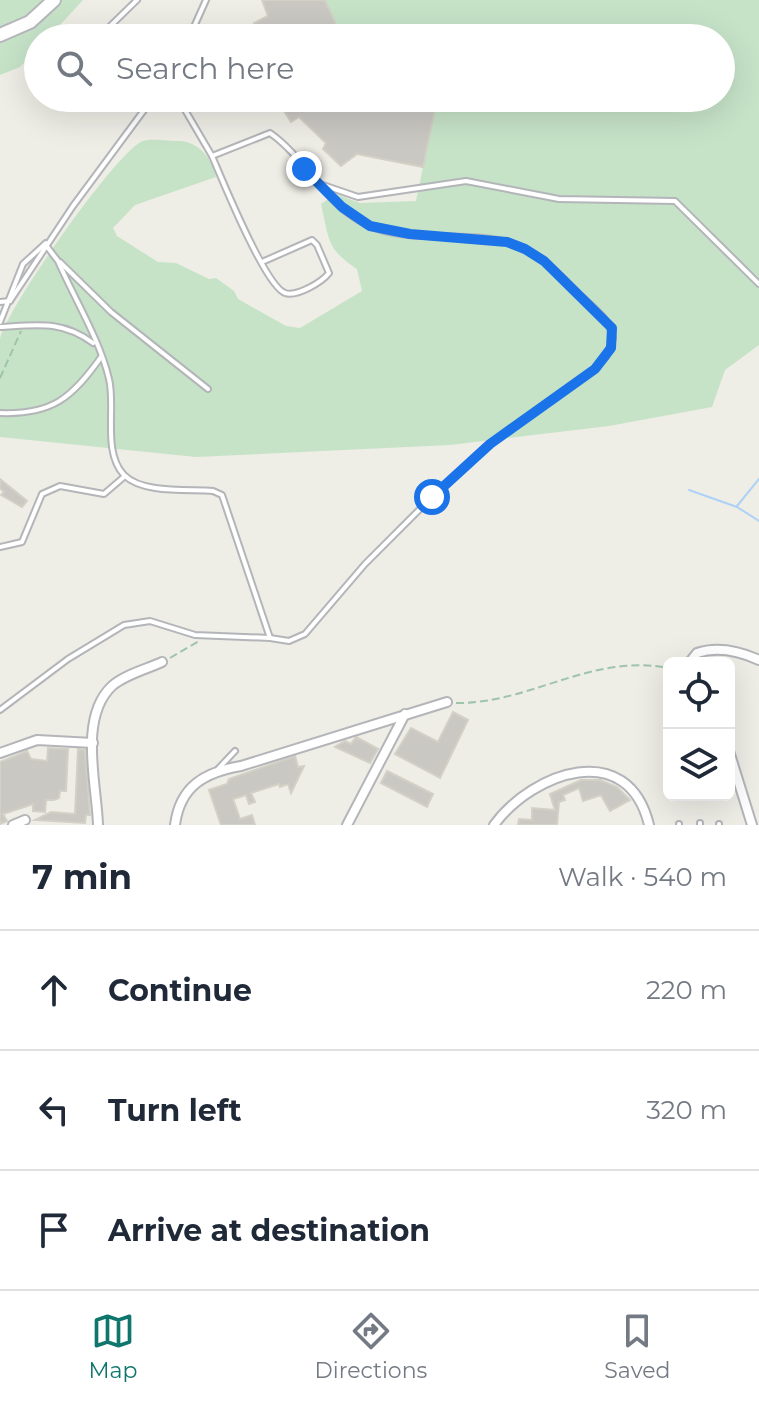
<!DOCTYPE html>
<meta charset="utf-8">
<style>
body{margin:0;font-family:Montserrat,sans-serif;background:#f2f2f3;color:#1f2937}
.controls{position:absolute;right:24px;bottom:24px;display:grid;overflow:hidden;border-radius:12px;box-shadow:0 8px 32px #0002}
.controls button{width:72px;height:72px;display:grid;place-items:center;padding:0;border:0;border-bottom:2px solid #e0e1e3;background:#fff;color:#1f2937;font:40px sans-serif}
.stop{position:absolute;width:24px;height:24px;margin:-18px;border:6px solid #1a73e8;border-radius:50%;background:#fff}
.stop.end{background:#1a73e8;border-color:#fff;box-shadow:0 2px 8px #0008}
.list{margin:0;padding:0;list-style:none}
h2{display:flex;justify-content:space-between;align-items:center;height:104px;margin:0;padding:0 32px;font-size:34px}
h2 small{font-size:26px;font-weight:400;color:#747a83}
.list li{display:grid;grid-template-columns:52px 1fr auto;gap:24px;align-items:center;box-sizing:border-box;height:120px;padding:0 32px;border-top:2px solid #e0e1e3}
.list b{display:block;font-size:30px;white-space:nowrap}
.list em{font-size:26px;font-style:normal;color:#747a83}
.icon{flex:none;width:44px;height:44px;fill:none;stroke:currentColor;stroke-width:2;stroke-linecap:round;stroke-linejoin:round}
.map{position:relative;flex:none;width:759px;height:825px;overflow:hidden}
.search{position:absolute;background:#fff;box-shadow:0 8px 32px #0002;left:24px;right:24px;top:24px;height:88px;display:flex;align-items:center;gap:20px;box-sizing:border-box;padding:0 28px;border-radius:44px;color:#747a83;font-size:30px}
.sheet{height:464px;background:#fff}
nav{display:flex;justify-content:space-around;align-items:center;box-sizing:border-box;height:112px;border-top:2px solid #e0e1e3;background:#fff;font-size:22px;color:#747a83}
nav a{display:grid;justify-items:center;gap:4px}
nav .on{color:#0f766e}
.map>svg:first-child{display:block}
</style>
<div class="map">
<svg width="759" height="825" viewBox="0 0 759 825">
<rect width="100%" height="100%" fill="#eeede6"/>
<!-- green -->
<g fill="#c6e3c8">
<path d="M 0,0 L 83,0 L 48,38 L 38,38 L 38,49 L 20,67 L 0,75 Z"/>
<path d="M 325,0 L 759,0 L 759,345 L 725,370 L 712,407 L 609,426 L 450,445 L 196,457 L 0,437 C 0,406 0,369 0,339 C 5,311 118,149 143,141 C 151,138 170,141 179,141 C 200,142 212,159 216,177 L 135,205 L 113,228 L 117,236 L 158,262 L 176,263 L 209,279 L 216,278 L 234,291 L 238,299 L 286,326 L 300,328 L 362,291 L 357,269 C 326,249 329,238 321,204 L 336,194 L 360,203 L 416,201 L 435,109 L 385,98 L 721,98 L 721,38 L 342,38 Z"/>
</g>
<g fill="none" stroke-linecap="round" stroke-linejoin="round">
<!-- stream -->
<g stroke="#aed1f6" stroke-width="2">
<path d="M 689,490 L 737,507 L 759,521"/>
<path d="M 737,506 L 759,479"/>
</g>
</g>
<!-- building -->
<g fill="#cac8c3" stroke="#d3d0c5" stroke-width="2">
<path d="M 262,0 L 325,0 L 342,38 L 261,38 L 254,23 L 268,16 Z"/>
<path d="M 288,98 L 385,98 L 435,109 L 423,167 L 357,154 L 341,166 L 323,149 L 326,143 L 299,117 L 291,122 L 284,111 L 291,106 Z"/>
<path d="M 0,479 L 27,501 L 22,507 L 1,495 L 4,492 L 0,488 Z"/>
<path d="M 453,712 L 468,720 L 440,778 L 395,754 L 411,728 L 438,742 Z"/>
<path d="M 356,737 L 378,749 L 370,763 L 335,747 L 345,741 L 351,744 Z"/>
<path d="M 48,748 L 68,749 L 66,791 L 60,791 L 59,798 L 54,800 L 46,800 L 45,812 L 33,811 L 33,804 L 3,814 L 7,821 L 0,824 L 0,762 L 27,751 L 31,759 L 47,761 Z"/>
<path d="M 78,749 L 85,750 L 90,815 L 86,815 L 85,823 L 35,820 L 51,812 L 75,814 Z"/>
<path d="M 295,756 L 298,767 L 304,766 L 291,793 L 288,784 L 280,787 L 279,784 L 251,793 L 255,802 L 249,804 L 246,795 L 233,799 L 240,819 L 252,815 L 255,825 L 221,825 L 209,790 L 227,784 L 229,779 Z"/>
<path d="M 387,771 L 433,794 L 427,807 L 381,783 Z"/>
<path d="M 581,780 L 600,780 L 617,787 L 630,800 L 610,811 L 601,795 L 583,801 L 579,788 L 563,795 L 565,800 L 559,802 L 557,825 L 518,825 L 519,819 L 532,820 L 532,808 L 555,810 L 550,794 Z"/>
</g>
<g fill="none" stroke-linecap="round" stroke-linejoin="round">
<!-- lane casing -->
<g stroke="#b3b5b9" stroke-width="8">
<g id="lane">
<path d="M 98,38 L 137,0"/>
<path d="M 189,38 L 206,0"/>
<path d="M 212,156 C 222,179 265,286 285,293 C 297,297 322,282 329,273 L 317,245 L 312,240 L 262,262"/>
<path d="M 320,184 L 358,197 L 466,181 L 559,199 L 675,201 L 759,284"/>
<path d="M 45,244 L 58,261 C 74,298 100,340 109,379 C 116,406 102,452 124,475 C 143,494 189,489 213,491 L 222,495 L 270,638 L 289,641 L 305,634 L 365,564 L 432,497 L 490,444 L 595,369 L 606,357 L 613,338 C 610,319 594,308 580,295 C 563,278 546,259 524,248 C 476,226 416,247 367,225 C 326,206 306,158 270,133 L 212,156 L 178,98"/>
<path d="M 60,262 L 111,312 L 208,389"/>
<path d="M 10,301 L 73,206 L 153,98"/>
<path d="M 0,302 L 10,301"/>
<path d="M 0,322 L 23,264 L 46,243"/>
<path d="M 0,327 C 37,325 62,320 93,343"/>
<path d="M 0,413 C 52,415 72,398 101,357"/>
<path d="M 0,547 L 22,542 L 42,494 L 60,486 L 104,494 L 125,476"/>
<path d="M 0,710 L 68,659 L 124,625 L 150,621 L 195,635 L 270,638"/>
<path d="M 218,769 L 235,751"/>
<path d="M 679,825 L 679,824"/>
<path d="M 700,825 L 700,823"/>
<path d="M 719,825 L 719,824"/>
</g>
</g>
<!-- street casing -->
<g stroke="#b3b5b9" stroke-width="12">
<g id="street">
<path d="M 689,663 L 697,653 C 718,646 739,651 759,660"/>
<path d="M 729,751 L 752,825"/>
<path d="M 0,753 L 37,740 L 93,743"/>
<path d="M 13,825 L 25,820"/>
<path d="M 98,825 C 97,785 78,718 112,686 C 124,675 147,669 162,662"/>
<path d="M 175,825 C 180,786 205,772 241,766 L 447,702"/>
<path d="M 347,825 L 405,714"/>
<path d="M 494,825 C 533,772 628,738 649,825"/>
</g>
</g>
<!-- secondary casing -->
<g stroke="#b5b7bc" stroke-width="16">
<path id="secondary" d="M 0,35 L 30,22 L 54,0"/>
</g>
<!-- path -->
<g stroke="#9fc4ac" stroke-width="2" stroke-dasharray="8 4" stroke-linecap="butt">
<path d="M 0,378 L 21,331"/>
<path d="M 170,658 L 199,641"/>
<path d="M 456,703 C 530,704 591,653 669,668"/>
</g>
<!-- lane -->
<use href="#lane" stroke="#fff" stroke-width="4"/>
<!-- street -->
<use href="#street" stroke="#fff" stroke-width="8"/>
<!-- secondary -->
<use href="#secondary" stroke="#fff" stroke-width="12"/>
</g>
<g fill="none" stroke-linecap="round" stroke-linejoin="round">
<!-- route -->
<path stroke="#1a73e8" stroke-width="10" d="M 304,169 L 342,207 L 370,226 L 410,234 L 507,242 L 525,249 L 544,261 L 612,328 L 611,348 L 595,369 L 490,444 L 432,497"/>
</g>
</svg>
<div class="controls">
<button><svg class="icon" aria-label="locate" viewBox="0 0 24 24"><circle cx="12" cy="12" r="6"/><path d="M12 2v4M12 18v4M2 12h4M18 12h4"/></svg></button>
<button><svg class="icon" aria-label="layers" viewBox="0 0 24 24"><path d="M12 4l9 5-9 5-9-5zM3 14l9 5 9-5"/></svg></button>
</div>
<div class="stop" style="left:432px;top:497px"></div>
<div class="stop end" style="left:304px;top:169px"></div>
<div class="search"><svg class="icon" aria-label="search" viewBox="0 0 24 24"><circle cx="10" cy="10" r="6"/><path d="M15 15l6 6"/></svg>Search here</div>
</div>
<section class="sheet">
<h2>7 min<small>Walk · 540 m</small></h2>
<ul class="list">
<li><svg class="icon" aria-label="ahead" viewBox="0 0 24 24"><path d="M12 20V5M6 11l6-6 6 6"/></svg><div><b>Continue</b></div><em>220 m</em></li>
<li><svg class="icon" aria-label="left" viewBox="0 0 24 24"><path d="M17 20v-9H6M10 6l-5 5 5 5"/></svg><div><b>Turn left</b></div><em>320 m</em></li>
<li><svg class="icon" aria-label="arrive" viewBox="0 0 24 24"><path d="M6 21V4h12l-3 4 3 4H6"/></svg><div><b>Arrive at destination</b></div></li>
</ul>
</section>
<nav>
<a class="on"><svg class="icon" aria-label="map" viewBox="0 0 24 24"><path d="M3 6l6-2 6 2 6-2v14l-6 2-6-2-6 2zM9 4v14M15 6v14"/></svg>Map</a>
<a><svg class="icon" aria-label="directions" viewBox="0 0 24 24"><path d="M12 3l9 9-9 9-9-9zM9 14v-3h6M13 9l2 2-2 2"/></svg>Directions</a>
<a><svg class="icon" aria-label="saved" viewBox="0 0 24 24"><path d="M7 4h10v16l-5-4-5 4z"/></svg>Saved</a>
</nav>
